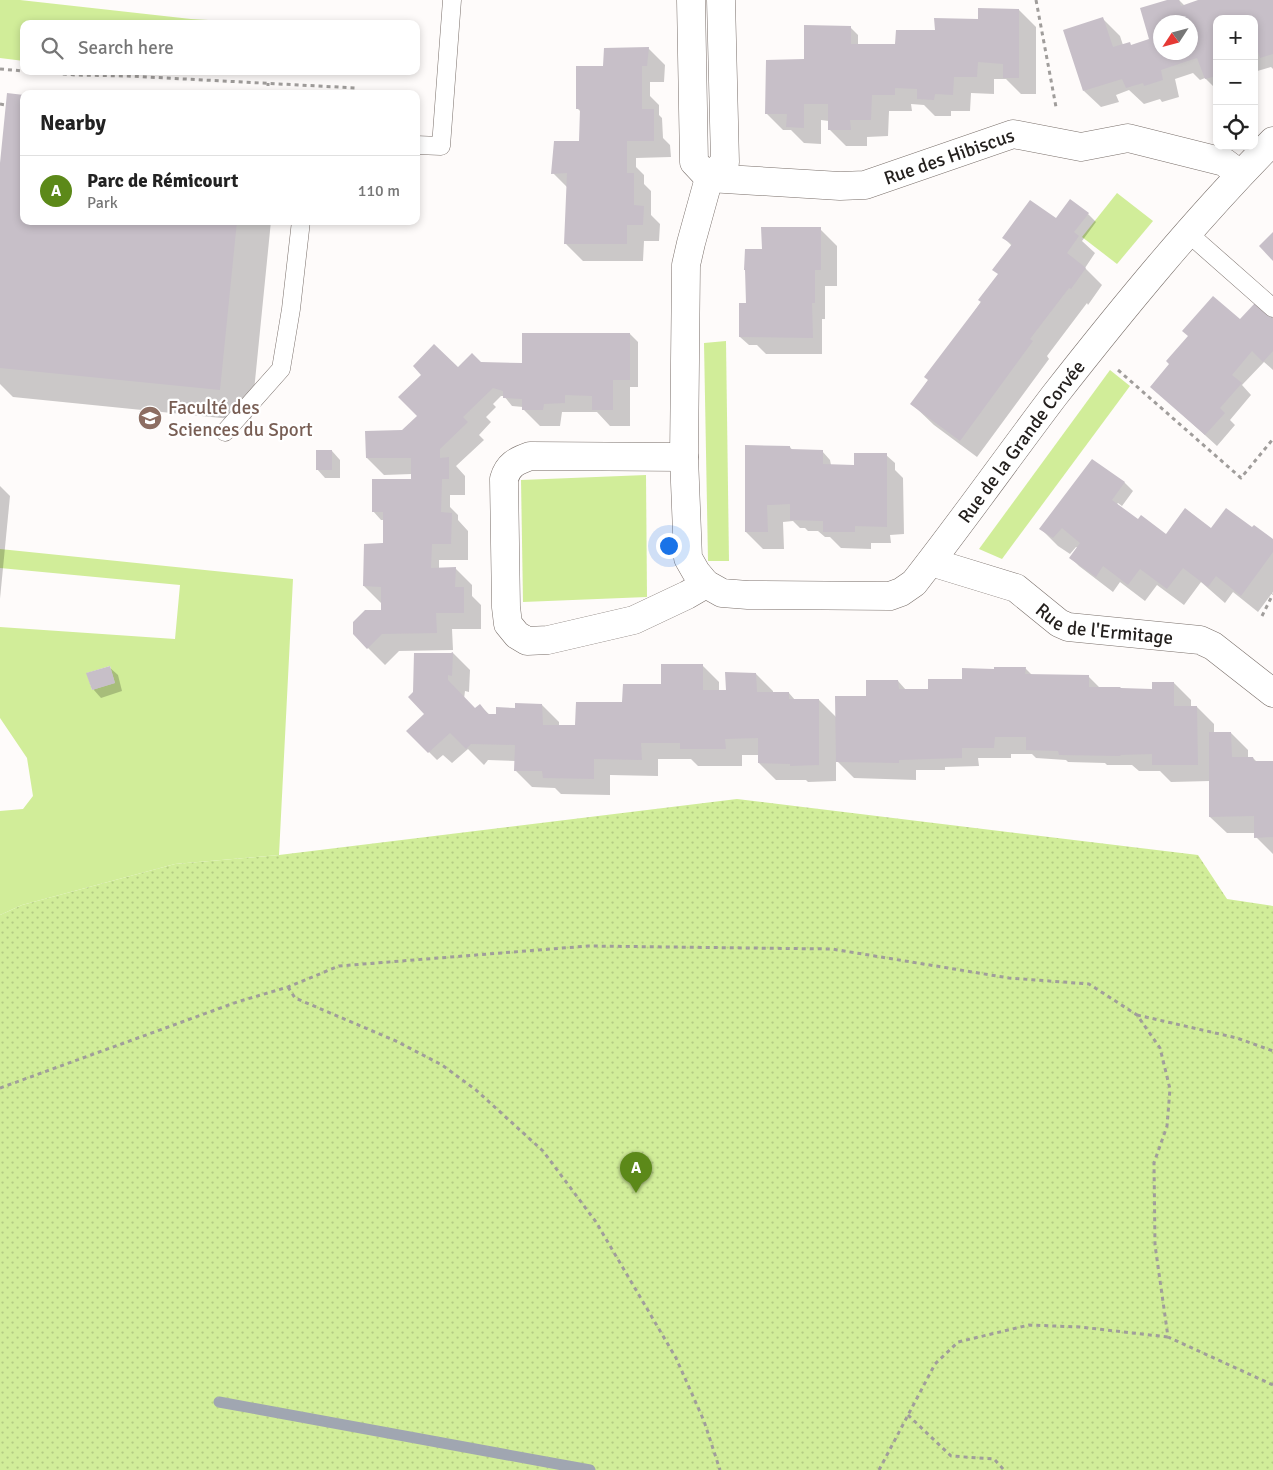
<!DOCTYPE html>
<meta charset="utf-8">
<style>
body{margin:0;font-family:Signika,sans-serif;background:#f2f2f2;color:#222}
.controls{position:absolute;right:15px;top:15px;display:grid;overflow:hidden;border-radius:10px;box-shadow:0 2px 8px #0003}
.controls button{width:45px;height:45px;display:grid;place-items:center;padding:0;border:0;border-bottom:1px solid #e0e0e0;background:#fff;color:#222;font:25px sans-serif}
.compass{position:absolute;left:1153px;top:15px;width:45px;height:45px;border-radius:50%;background:#fff;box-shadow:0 2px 8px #0003;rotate:234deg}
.you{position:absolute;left:668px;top:545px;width:18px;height:18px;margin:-12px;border:4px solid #fff;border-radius:50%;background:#1a73e8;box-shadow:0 0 0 8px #1a73e833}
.badge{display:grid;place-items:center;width:32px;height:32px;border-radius:50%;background:#5c8919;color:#fff;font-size:16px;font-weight:700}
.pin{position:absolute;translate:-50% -41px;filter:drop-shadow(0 1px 2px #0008)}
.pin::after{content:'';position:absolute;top:26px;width:18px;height:15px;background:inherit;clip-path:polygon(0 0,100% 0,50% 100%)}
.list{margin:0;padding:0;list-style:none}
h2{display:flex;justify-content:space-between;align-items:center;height:65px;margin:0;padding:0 20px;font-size:21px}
h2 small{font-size:16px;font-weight:400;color:#767676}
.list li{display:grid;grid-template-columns:32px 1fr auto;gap:15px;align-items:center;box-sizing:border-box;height:70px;padding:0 20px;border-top:1px solid #e0e0e0}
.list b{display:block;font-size:19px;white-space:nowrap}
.list p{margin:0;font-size:16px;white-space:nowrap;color:#767676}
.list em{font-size:16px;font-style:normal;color:#767676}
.icon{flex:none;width:28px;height:28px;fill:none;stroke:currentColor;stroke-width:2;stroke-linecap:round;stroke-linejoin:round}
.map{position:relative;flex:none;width:1273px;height:1470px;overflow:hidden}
.search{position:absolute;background:#fff;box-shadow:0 2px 8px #0003;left:20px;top:20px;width:400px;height:55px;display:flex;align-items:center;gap:12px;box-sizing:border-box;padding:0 18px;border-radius:10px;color:#767676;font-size:19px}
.panel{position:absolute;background:#fff;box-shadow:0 2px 8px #0003;left:20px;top:90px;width:400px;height:135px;border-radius:10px}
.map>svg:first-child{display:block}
</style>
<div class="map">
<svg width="1273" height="1470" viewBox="0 0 1273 1470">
<defs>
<pattern id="park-dots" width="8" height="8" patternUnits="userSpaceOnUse" patternTransform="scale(1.25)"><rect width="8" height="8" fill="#d1ed99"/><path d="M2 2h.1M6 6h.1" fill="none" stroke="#b3cb83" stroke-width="1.8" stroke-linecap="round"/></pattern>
</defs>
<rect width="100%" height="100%" fill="#fefbfa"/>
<!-- green -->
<g fill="#d1ed99" fill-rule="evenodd">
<path d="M 0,0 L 20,0 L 191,19 L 277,24 L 24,24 L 24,61 L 0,58 Z"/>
<path d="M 1117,193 L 1153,221 L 1117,264 L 1082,237 Z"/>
<path d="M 726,341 L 729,561 L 708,561 L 704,343 Z"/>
<path d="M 1110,370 L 1130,386 L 1002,559 L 979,549 Z"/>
<path d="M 646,475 L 647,597 L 523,602 L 521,480 Z"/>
<path d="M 0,549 L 293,579 L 279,855 L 175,864 L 22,905 L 0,915 L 0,811 L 23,809 L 33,796 L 27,758 L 0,718 L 0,627 L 175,639 L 180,585 L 0,568 ZM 110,666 L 115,683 L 92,690 L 87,673 Z"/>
</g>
<!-- park -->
<path fill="url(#park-dots)" d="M 737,799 L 1198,855 L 1227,899 L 1273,906 L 1273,1470 L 0,1470 L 0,915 L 22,905 L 175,864 L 279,855 Z"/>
<!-- shadow -->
<g fill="#0003" fill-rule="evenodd">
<path d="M 1171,0 L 1179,0 L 1185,6 L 1203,0 L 1273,0 L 1273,69 L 1271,67 L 1254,72 L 1254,19 L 1217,19 L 1217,90 L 1205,78 L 1200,80 L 1193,73 L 1175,79 L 1179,97 L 1162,102 L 1160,99 L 1144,104 L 1129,90 L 1116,95 L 1119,102 L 1101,107 L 1084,91 L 1103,19 L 1120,36 L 1123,45 L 1132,46 L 1151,40 L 1142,9 ZM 1160,22 L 1190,22 L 1190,52 L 1160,52 Z"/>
<path d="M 1019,10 L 1036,27 L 1036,94 L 1021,94 L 1006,79 L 994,79 L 994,94 L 971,93 L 970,111 L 951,111 L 951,116 L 935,116 L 924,105 L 911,104 L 912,111 L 889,111 L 888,136 L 867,137 L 867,146 L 846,146 L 829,129 L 829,121 L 821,120 L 821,144 L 804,143 L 791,130 L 783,130 L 766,113 L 805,60 L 850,27 L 858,35 L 858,45 L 897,45 L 936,31 Z"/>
<path d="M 648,48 L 665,65 L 664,82 L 650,82 L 650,96 L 659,105 L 659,115 L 662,118 L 663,138 L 670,145 L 671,157 L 636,158 L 636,167 L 644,175 L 644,184 L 651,191 L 651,215 L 660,224 L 659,241 L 644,241 L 643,261 L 583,261 L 566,244 L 568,188 L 553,173 L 580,142 L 581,112 L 577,108 L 604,67 Z"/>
<path d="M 0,176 L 24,221 L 271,221 L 251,421 L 13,397 L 0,384 Z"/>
<path d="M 1088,214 L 1096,222 L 1082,241 L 1095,253 L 1085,268 L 1102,285 L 1088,305 L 1087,303 L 1047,356 L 1049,359 L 977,457 L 934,425 L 912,404 L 999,275 L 1012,246 L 1004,238 L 1061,224 Z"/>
<path d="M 820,229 L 837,246 L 837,286 L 825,286 L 825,319 L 822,319 L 822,354 L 766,354 L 757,345 L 749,345 L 740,337 L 747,304 L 763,250 Z"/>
<path d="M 1273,320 L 1273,370 L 1264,362 L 1242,385 L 1251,395 L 1230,420 L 1235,425 L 1217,446 L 1152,387 L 1240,321 Z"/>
<path d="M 630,334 L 638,342 L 638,387 L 630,387 L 630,426 L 610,426 L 597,412 L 562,412 L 560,426 L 540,426 L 523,409 L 523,407 L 512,406 L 504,396 L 501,396 L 493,404 L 496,407 L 486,417 L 491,422 L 479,435 L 484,440 L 456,466 L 465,476 L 465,495 L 450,495 L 450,507 L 458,515 L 458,520 L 468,531 L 468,560 L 439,560 L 439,569 L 455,568 L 472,585 L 472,596 L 481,605 L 481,629 L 452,629 L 453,650 L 399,651 L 385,665 L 354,634 L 382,611 L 381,603 L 364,586 L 384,544 L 384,520 L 381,520 L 373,511 L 412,480 L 412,474 L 384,475 L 367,458 L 403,432 L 419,416 L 458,369 L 480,363 L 523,364 Z"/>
<path d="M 790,447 L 793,451 L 822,451 L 830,460 L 831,465 L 856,466 L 886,455 L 895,463 L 895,470 L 903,478 L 904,534 L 890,535 L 891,543 L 871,543 L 871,549 L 841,548 L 830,537 L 825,537 L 818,531 L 808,531 L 805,528 L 800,528 L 793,521 L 783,522 L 784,549 L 763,549 L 746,532 Z"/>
<path d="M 332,451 L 340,460 L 340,478 L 325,478 L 317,469 Z"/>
<path d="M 1092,460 L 1125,483 L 1133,491 L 1122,506 L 1118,503 L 1117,504 L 1138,521 L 1166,536 L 1212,530 L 1252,529 L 1273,540 L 1273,592 L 1258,612 L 1233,592 L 1225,603 L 1201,582 L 1184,605 L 1157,585 L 1145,601 L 1120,582 L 1113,592 L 1079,566 L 1071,558 L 1078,548 L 1076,547 L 1070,554 L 1058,546 L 1041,529 Z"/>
<path d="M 0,486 L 10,496 L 0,599 Z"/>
<path d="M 453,653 L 470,670 L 469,692 L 465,691 L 464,699 L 475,710 L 480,706 L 490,715 L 497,715 L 517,709 L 542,705 L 559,722 L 559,726 L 576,727 L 702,665 L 719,682 L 719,691 L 727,691 L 756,674 L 773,691 L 773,693 L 789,693 L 795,700 L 819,700 L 837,718 L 867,698 L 898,681 L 906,690 L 929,690 L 995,670 L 1025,668 L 1033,676 L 1088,676 L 1100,688 L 1153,690 L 1174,683 L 1191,700 L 1191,707 L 1197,707 L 1214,724 L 1214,733 L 1231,733 L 1248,750 L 1248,758 L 1253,758 L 1257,762 L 1273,763 L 1273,854 L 1256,837 L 1256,833 L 1227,833 L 1210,817 L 1210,781 L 1171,782 L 1160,771 L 1139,771 L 1132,765 L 1107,765 L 1105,763 L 1068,762 L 1066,760 L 1036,758 L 1032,754 L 1011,754 L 1011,758 L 978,758 L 979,766 L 945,767 L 945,770 L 916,770 L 916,780 L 854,778 L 836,760 L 836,781 L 808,782 L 806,780 L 776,780 L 759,763 L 759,755 L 742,755 L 742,766 L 698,766 L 691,759 L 658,759 L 658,776 L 610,775 L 610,795 L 561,794 L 555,788 L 532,787 L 515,770 L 516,761 L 488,760 L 484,765 L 468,749 L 452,763 L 443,755 L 437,760 L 408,731 L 426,714 L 451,655 Z"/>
<path d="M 109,667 L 118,675 L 122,691 L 101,698 L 93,689 Z"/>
</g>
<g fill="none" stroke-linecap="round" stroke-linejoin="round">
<!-- stream -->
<path stroke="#a0a6b1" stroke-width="11" d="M 219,1402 L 590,1470"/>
</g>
<!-- building -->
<g fill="#c7bfc8" fill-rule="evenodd">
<path d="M 1167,0 L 1179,0 L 1181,6 L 1198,0 L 1273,0 L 1273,54 L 1260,58 L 1257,49 L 1254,50 L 1254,19 L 1217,19 L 1217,76 L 1205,79 L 1197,58 L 1161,70 L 1163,80 L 1144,86 L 1143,83 L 1126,88 L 1122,79 L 1083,91 L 1063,30 L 1103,17 L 1113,47 L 1130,42 L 1131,45 L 1149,39 L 1140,8 ZM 1160,22 L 1190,22 L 1190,52 L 1160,52 Z"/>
<path d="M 978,8 L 1019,9 L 1019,78 L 1003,78 L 1003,64 L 978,62 L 977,77 L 954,77 L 953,95 L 935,94 L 934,100 L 917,99 L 917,89 L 895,88 L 895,95 L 872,95 L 871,120 L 850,120 L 851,130 L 828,130 L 828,104 L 804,104 L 804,128 L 786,127 L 787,114 L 765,114 L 766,60 L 804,59 L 804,25 L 851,26 L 851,44 L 895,44 L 896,30 L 935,30 L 934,18 L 978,19 Z"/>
<path d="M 649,47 L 647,66 L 642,66 L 642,109 L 654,109 L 654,141 L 627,141 L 627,173 L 634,173 L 634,205 L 644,206 L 643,225 L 627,225 L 627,244 L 564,244 L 567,173 L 551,174 L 554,141 L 579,141 L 580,109 L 576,109 L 576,66 L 603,66 L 604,48 Z"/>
<path d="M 7,93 L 24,95 L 24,221 L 237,221 L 220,390 L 0,368 L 0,163 Z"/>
<path d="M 1070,199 L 1089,213 L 1074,232 L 1079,236 L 1067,253 L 1086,268 L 1071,289 L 1069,288 L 1030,339 L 1033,341 L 960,441 L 910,404 L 928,380 L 924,377 L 981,302 L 978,300 L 998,274 L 992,270 L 1012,244 L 1002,238 L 1030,200 L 1056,218 Z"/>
<path d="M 761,227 L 821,227 L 821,270 L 815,270 L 815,303 L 812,303 L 813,338 L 739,337 L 739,303 L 746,303 L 745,270 L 744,270 L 745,249 L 762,249 Z"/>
<path d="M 1273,232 L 1273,261 L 1259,246 Z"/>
<path d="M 1213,296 L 1240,319 L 1255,303 L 1273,318 L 1273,351 L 1263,362 L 1252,351 L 1232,375 L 1242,383 L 1220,408 L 1225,413 L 1205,435 L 1150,387 L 1169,364 L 1166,361 L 1188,336 L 1182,331 Z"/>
<path d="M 522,333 L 630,333 L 630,380 L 613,380 L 613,410 L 592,410 L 592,396 L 565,395 L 565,403 L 544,404 L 543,410 L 522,410 L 522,399 L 503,398 L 503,391 L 493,388 L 463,417 L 468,422 L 440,449 L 440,458 L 449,457 L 449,479 L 442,479 L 441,512 L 452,513 L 451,544 L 432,544 L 431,568 L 456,567 L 455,587 L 464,587 L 464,613 L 436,613 L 437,633 L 382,634 L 367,649 L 353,634 L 353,622 L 365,610 L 381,610 L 381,587 L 363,586 L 364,544 L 383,543 L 383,512 L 372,512 L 372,479 L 411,479 L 411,458 L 366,458 L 365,431 L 402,430 L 417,416 L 398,397 L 421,375 L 413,366 L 434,344 L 458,367 L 472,353 L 481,362 L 522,363 Z"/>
<path d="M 745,445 L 790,446 L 790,449 L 823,450 L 823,464 L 854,465 L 854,453 L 887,453 L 887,527 L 855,526 L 855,532 L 823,532 L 823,521 L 790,520 L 790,504 L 771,505 L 767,505 L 768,532 L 745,532 Z"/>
<rect x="316" y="450" width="16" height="20"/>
<path d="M 1092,459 L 1125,482 L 1112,500 L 1138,519 L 1141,515 L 1166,534 L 1185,508 L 1211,528 L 1226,508 L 1252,527 L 1254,525 L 1273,539 L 1273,552 L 1241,596 L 1216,576 L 1208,587 L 1183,568 L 1167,589 L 1140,569 L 1128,585 L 1103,566 L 1096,577 L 1069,558 L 1080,543 L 1062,528 L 1053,538 L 1039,529 Z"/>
<path d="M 453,652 L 452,676 L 448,675 L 448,680 L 475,708 L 480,704 L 488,714 L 496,714 L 496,707 L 515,708 L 515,703 L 542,704 L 543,725 L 575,725 L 576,702 L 622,702 L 623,684 L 661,684 L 661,664 L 703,664 L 703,690 L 726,690 L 725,672 L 756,673 L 757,692 L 789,692 L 789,699 L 819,699 L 819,765 L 790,766 L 790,764 L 758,763 L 758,738 L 725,739 L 726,749 L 680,749 L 680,743 L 641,743 L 642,760 L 594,759 L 594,779 L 543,778 L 542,771 L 514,771 L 515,745 L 471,744 L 466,749 L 450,733 L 428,753 L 406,731 L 424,714 L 408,697 L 413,692 L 414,653 L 451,653 Z"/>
<path d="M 110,666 L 115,683 L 92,690 L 86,673 Z"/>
<path d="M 994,667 L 1026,667 L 1025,674 L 1089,675 L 1089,687 L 1120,687 L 1121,688 L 1152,689 L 1152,682 L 1174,682 L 1174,706 L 1197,706 L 1198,765 L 1152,765 L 1152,754 L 1120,755 L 1121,756 L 1059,755 L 1058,751 L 1026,750 L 1026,737 L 995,737 L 994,748 L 962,748 L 962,758 L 899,760 L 899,763 L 836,762 L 835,696 L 866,696 L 866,680 L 898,680 L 899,689 L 928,689 L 928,679 L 962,679 L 962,668 L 994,669 Z"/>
<path d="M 1209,732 L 1231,732 L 1232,757 L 1253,757 L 1254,761 L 1273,761 L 1273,837 L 1254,838 L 1254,816 L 1209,817 Z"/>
</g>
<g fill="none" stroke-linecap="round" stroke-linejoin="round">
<!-- service casing -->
<g stroke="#796f6a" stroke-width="19">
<g id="service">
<path d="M 416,145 L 441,146 L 452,0"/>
<path d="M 1188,233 L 1273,308"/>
<path d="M 225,432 L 281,369 L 291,309 L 301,221"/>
</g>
</g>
<!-- minor casing -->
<g stroke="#796f6a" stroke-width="29">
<g id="minor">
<path d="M 691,0 L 694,162 L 709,178"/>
<path id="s1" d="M 721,0 L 725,162 L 709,178 L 691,243 L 686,265 L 684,457 L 688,558 L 696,572 L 706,584 L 722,593 L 748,595 L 890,596 L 901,592 L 914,583 C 962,522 1007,458 1054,396 C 1123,308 1194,221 1273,141"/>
<path id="s2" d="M 709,178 L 840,186 L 865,185 L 1013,134 L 1081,147 L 1128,138 L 1224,162 L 1240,174"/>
<path d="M 684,457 L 530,456 C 516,461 508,465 504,479 L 506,607 L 508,624 L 517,635 L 527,641 L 548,640 L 634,620 L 687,595 L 706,584"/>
<path id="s3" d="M 931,562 L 1016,588 L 1059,623 L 1068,627 L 1200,640 L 1213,646 L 1273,693"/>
</g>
</g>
<!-- path -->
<g stroke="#a09d9b" stroke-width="3" stroke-dasharray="4 4" stroke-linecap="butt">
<path d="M 1036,0 L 1056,107"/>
<path d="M 0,69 L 24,71"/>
<path d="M 31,71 L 75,75 L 128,76 L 356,88"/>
<path d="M 268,94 L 268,83"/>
<path d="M 0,104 L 6,105"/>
<path d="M 1118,370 L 1241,478 L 1273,439"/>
<path d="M 1262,616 L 1273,594"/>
<path d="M 288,987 L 295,998 L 396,1041 L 442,1065 L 476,1090 L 543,1151 L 596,1222 L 676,1358 L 704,1421 L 720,1470"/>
<path d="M 1137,1015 L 1237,1038 L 1273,1051"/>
<path d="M 0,1088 L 237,1002 L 288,987 L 339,966 L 588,946 L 832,949 L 1009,978 L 1089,984 L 1137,1015 L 1160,1048 L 1170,1089 L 1167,1126 L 1154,1163 L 1155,1245 L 1168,1337 L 1273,1385"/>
<path d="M 908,1415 L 951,1456 L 994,1459 L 1004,1470"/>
<path d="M 879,1470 L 935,1364 L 958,1342 L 1029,1325 L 1080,1327 L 1168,1337"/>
</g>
<!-- service -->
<use href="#service" stroke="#fff" stroke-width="18"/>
<!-- minor -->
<use href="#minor" stroke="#fff" stroke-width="28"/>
</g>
<!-- icons -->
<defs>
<g id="university-disc" transform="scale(1.25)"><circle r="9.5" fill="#8d6e63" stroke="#fff"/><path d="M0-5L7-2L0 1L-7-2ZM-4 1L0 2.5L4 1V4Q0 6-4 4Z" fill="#fff"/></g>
</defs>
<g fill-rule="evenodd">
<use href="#university-disc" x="150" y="418"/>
</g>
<g text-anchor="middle" stroke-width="4.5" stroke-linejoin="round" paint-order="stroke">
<!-- street labels -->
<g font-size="19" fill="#24201e" stroke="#fff">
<text dy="7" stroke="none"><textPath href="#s2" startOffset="245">Rue des Hibiscus</textPath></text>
<text dy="7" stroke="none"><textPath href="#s1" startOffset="991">Rue de la Grande Corvée</textPath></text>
<text dy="7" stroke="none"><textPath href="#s3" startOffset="189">Rue de l'Ermitage</textPath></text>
</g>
<!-- education labels -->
<g font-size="19" fill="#785e54" stroke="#fff" text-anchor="start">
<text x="168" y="414">Faculté des<tspan x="168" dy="22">Sciences du Sport</tspan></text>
</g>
</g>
</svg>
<div class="controls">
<button>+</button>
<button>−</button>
<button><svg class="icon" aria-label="locate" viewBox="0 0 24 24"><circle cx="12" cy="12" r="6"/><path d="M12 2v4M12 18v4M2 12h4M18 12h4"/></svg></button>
</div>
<svg class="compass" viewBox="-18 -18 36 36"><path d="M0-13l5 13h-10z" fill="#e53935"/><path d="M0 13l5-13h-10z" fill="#767676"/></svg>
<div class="you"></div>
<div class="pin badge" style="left:636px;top:1193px">A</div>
<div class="search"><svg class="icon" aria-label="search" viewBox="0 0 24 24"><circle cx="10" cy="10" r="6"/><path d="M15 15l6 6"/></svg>Search here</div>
<section class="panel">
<h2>Nearby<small></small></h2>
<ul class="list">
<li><span class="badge">A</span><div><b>Parc de Rémicourt</b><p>Park</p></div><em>110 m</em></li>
</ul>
</section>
</div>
